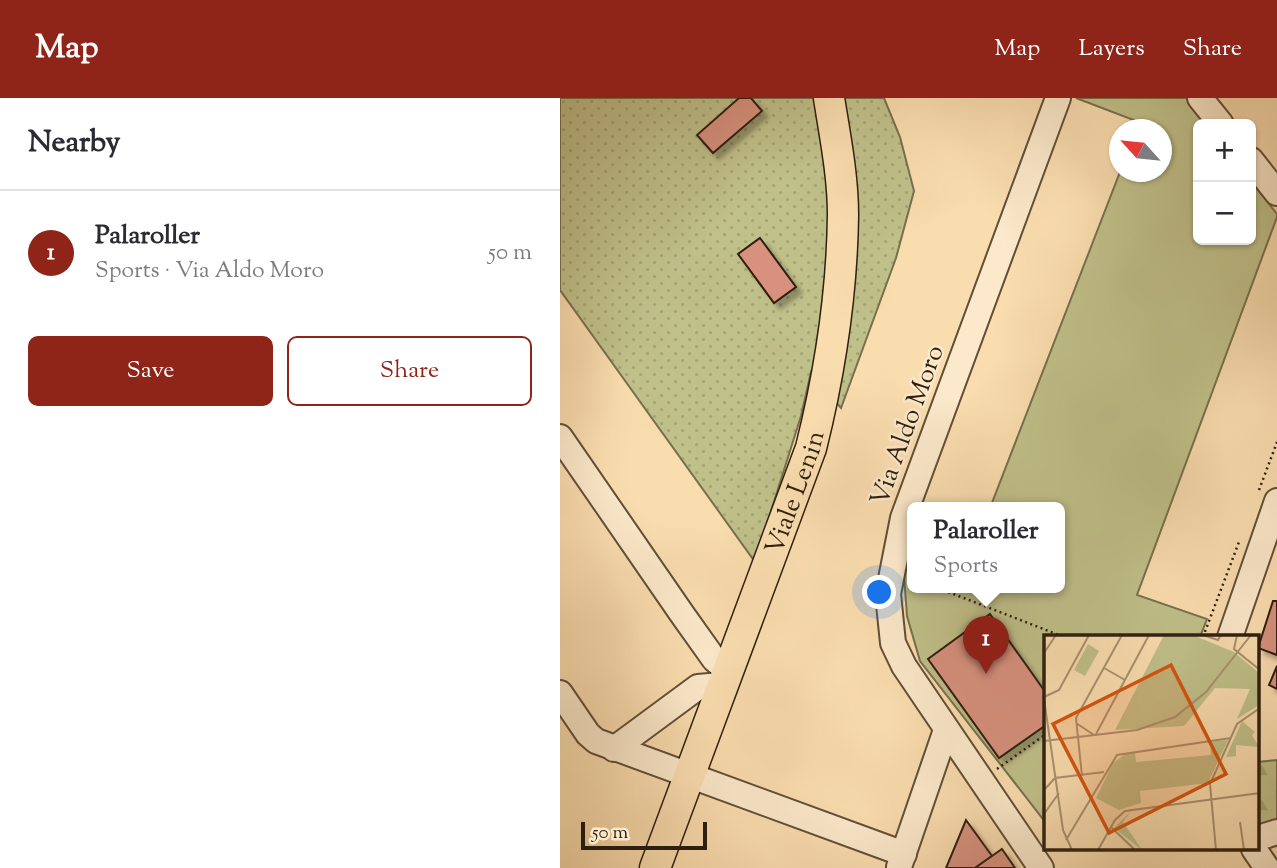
<!DOCTYPE html>
<meta charset="utf-8">
<style>
body{margin:0;font-family:"Sorts Mill Goudy",serif;background:#f2f2f3;color:#2b2b33}
.controls{position:absolute;right:21px;top:21px;display:grid;overflow:hidden;border-radius:10px;box-shadow:0 2px 5px #0004}
.controls button{width:63px;height:63px;display:grid;place-items:center;padding:0;border:0;border-bottom:2px solid #e1e1e2;background:#fff;color:#2b2b33;font:35px sans-serif}
.compass{position:absolute;left:549px;top:21px;width:63px;height:63px;border-radius:50%;background:#fff;box-shadow:0 2px 5px #0004;rotate:297deg}
.scale{position:absolute;left:21px;bottom:18px;width:126px;box-sizing:border-box;padding-left:7px;border:4px solid #2e1f0f;border-top:0;font-size:19px;line-height:24px;white-space:nowrap;color:#2e1f0f;-webkit-text-stroke:5px #fce9cb;paint-order:stroke}
.you{position:absolute;left:320px;top:495px;width:24px;height:24px;margin:-18px;border:5px solid #fff;border-radius:50%;background:#1a73e8;box-shadow:0 0 0 10px #1a73e833}
.badge{display:grid;place-items:center;width:46px;height:46px;border-radius:50%;background:#8f2418;color:#fff;font-size:23px;font-weight:700}
.pin{position:absolute;translate:-50% -58px;filter:drop-shadow(0 2px 4px #0008)}
.pin::after{content:'';position:absolute;top:37px;width:24px;height:21px;background:inherit;clip-path:polygon(0 0,100% 0,50% 100%)}
.popup{position:absolute;left:347px;top:404px;width:158px;height:91px;box-sizing:border-box;display:grid;place-content:center;border-radius:10px;background:#fff;filter:drop-shadow(0 2px 5px #0005);font-size:23px;white-space:nowrap;color:#7c7c81}
.popup b{font-size:26px;color:#2b2b33}
.popup::after{content:'';position:absolute;left:50%;top:100%;margin-left:-14px;border:14px solid transparent;border-top-color:#fff}
.list{margin:0;padding:0;list-style:none}
h2{display:flex;justify-content:space-between;align-items:center;height:91px;margin:0;padding:0 28px;font-size:30px}
h2 small{font-size:23px;font-weight:400;color:#7c7c81}
.list li{display:grid;grid-template-columns:46px 1fr auto;gap:21px;align-items:center;box-sizing:border-box;height:126px;padding:0 28px;border-top:2px solid #e1e1e2}
.list b{display:block;font-size:26px;white-space:nowrap}
.list p{margin:0;font-size:23px;white-space:nowrap;color:#7c7c81}
.list em{font-size:23px;font-style:normal;color:#7c7c81}
.actions{display:flex;gap:14px;padding:21px 28px}
.actions a{flex:1;padding:16px 0;border:2px solid #8f2418;border-radius:10px;text-align:center;font-size:24px;color:#8f2418}
.actions .main{background:#8f2418;color:#fff}
.map{position:relative;flex:none;width:717px;height:770px;overflow:hidden}
header{display:flex;align-items:center;gap:42px;box-sizing:border-box;height:98px;padding:0 35px;background:#8f2418;color:#fff}
header strong{font-size:33px}
nav{display:flex;gap:38px;margin-inline-start:auto;font-size:24px}
main{display:flex}
aside{flex:1;background:#fff}
.map>svg:first-child{display:block}
</style>
<header>
<strong>Map</strong>
<nav><a>Map</a><a>Layers</a><a>Share</a></nav>
</header>
<main>
<aside>
<h2>Nearby<small></small></h2>
<ul class="list">
<li><span class="badge">1</span><div><b>Palaroller</b><p>Sports · Via Aldo Moro</p></div><em>50 m</em></li>
</ul>
<div class="actions"><a class="main">Save</a><a>Share</a></div>
</aside>
<div class="map">
<svg width="717" height="770" viewBox="0 0 717 770">
<defs>
<pattern id="grass-dots" width="8" height="8" patternUnits="userSpaceOnUse" patternTransform="scale(1.75)"><rect width="8" height="8" fill="#c0c08a"/><path d="M2 2h.1M6 6h.1" fill="none" stroke="#a5a576" stroke-width="1.8" stroke-linecap="round"/></pattern>
<pattern id="forest-firs" width="22" height="20" patternUnits="userSpaceOnUse" patternTransform="scale(1.75)"><rect width="22" height="20" fill="#c0c08a"/><path d="M5 1l3.5 6h-7zM16 11l3.5 6h-7z" fill="#a5a576"/></pattern>
<filter id="shadow"><feDropShadow dx="6" dy="6" stdDeviation="2" flood-color="#0004"/></filter>
</defs>
<rect width="100%" height="100%" fill="#faddaf"/>
<filter id="stains"><feTurbulence type="fractalNoise" baseFrequency=".00286" numOctaves="4"/><feColorMatrix values="0 0 0 0 .2 0 0 0 0 .09 0 0 0 0 .02 0 0 0 .5 -.17"/></filter>
<radialGradient id="worn" r=".72"><stop offset=".6" stop-color="#630" stop-opacity="0"/><stop offset="1" stop-color="#630" stop-opacity=".3"/></radialGradient>
<!-- grass -->
<path fill="url(#grass-dots)" stroke="#77704c" stroke-width="2" d="M 0,0 L 324,0 L 340,39 L 354,93 L 336,160 L 281,310 L 251,274 L 241,318 L 195,464 L 0,192 Z"/>
<!-- forest -->
<path fill="url(#forest-firs)" stroke="#77704c" stroke-width="2" d="M 717,662 L 717,722 L 698,728 L 698,664 Z"/>
<!-- garden -->
<path fill="#c0c08a" stroke="#77704c" stroke-width="2" d="M 516,0 L 626,0 L 646,26 L 638,26 L 638,142 L 691,142 L 691,83 L 717,116 L 717,119 L 577,497 L 647,521 L 640,539 L 486,539 L 486,725 L 360,563 L 347,518 L 344,477 L 352,449 L 352,490 L 500,490 L 500,410 L 430,410 L 560,74 L 601,74 L 601,32 L 577,31 L 579,24 Z"/>
<!-- building -->
<g fill="#d7917e" stroke="#2e1f0f" stroke-width="2" filter="url(#shadow)">
<path d="M 179,0 L 191,0 L 202,13 L 153,55 L 137,37 Z"/>
<path d="M 200,140 L 236,189 L 214,205 L 178,156 Z"/>
<path d="M 713,503 L 717,503 L 717,557 L 698,550 Z"/>
<path d="M 430,516 L 486,595 L 486,627 L 439,660 L 368,561 Z"/>
<path d="M 717,568 L 717,591 L 709,587 Z"/>
<path d="M 406,722 L 432,758 L 415,770 L 386,770 Z"/>
<path d="M 442,751 L 455,770 L 415,770 L 432,758 Z"/>
</g>
<g fill="none" stroke-linecap="round" stroke-linejoin="round">
<!-- minor casing -->
<g stroke="#614e37" stroke-width="28">
<g id="minor">
<path d="M 640,0 L 661,26"/>
<path d="M 691,62 L 717,95"/>
<path d="M 0,339 L 122,516 L 154,561 L 167,572"/>
<path d="M 670,539 L 717,403"/>
<path d="M 0,595 L 28,636 L 36,643 L 344,756"/>
<path d="M 54,651 L 138,589 L 161,587"/>
<path d="M 698,740 L 717,734"/>
<path d="M 694,751 L 707,770"/>
<path d="M 339,769 L 386,632"/>
<path d="M 481,770 L 344,568 L 333,545 L 328,496 L 343,420 L 498,0"/>
</g>
</g>
<!-- major casing -->
<g stroke="#2e1f0f" stroke-width="33">
<g id="major">
<path id="s1" d="M 95,770 L 251,350 C 270,274 282,196 283,117 C 283,78 275,38 269,0"/>
</g>
</g>
<!-- path -->
<g stroke="#2e1f0f" stroke-width="2.5" stroke-dasharray="2 3.5" stroke-linecap="butt">
<path d="M 699,392 L 717,344"/>
<path d="M 378,490 L 504,539"/>
<path d="M 643,539 L 679,444"/>
<path d="M 437,671 L 486,636"/>
</g>
<!-- minor -->
<use href="#minor" stroke="#fce9cb" stroke-width="24"/>
<!-- major -->
<use href="#major" stroke="#faddaf" stroke-width="30"/>
</g>
<g text-anchor="middle" stroke-width="5" stroke-linejoin="round" paint-order="stroke">
<!-- street labels -->
<g font-size="26" fill="#2e1f0f" stroke="#fce9cb">
<text transform="translate(346 327) rotate(-70)" y="9">Via Aldo Moro</text>
<text dy="9" stroke="none"><textPath href="#s1" startOffset="401">Viale Lenin</textPath></text>
</g>
</g>
<!-- overview -->
<g transform="translate(484 537)">
<rect width="215" height="215" fill="#faddaf"/>
<path d="M 120,0 L 151,1 L 190,17 L 215,38 L 215,70 L 193,84 L 206,54 L 171,53 L 140,91 L 71,95 ZM 44,9 L 55,16 L 41,41 L 30,35 ZM 198,86 L 211,97 L 208,100 L 215,112 L 192,110 L 192,121 L 182,122 Z" fill="#c0c08a"/>
<path d="M 87,176 L 79,187 L 98,215 L 70,193 Z" fill="#c0c08a"/>
<path d="M 184,105 L 164,148 L 96,156 L 97,168 L 75,175 L 52,163 L 69,128 L 81,119 L 91,117 L 92,127 L 167,120 L 166,107 Z" fill="#c0c08a"/>
<path fill="none" stroke="#a8916f" stroke-width="2" d="M 159,0 L 174,5 L 177,0M 193,0 L 190,14 L 216,35M 0,18 L 12,0M 60,33 L 81,45M 0,62 L 15,55 L 45,0M 0,64 L 19,195 L 28,215M 32,88 L 50,100M 52,99 L 105,0M 0,106 L 93,95 L 131,82 L 162,57 L 207,0M 38,141 L 32,83 L 78,0M 0,155 L 11,143 L 60,137M 0,179 L 15,158M 196,187 L 200,215M 67,192 L 91,215M 22,205 L 73,120 L 187,103M 54,215 L 71,185 L 81,176 L 216,158M 172,215 L 166,149 L 193,89 L 216,73"/>
<path fill="#d5530c" fill-opacity="0.15" stroke="#d5530c" stroke-width="3.5" d="M 127,30 L 182,139 L 65,198 L 9,89 Z"/>
<rect width="215" height="215" fill="none" stroke="#2e1f0f" stroke-width="3.5"/>
</g>
<rect width="100%" height="100%" filter="url(#stains)"/>
<rect width="100%" height="100%" fill="url(#worn)"/>
</svg>
<div class="controls">
<button>+</button>
<button>−</button>
</div>
<svg class="compass" viewBox="-18 -18 36 36"><path d="M0-13l5 13h-10z" fill="#e53935"/><path d="M0 13l5-13h-10z" fill="#7c7c81"/></svg>
<div class="scale">50 m</div>
<div class="you"></div>
<div class="pin badge" style="left:426px;top:576px">1</div>
<div class="popup"><b>Palaroller</b>Sports</div>
</div>
</main>
